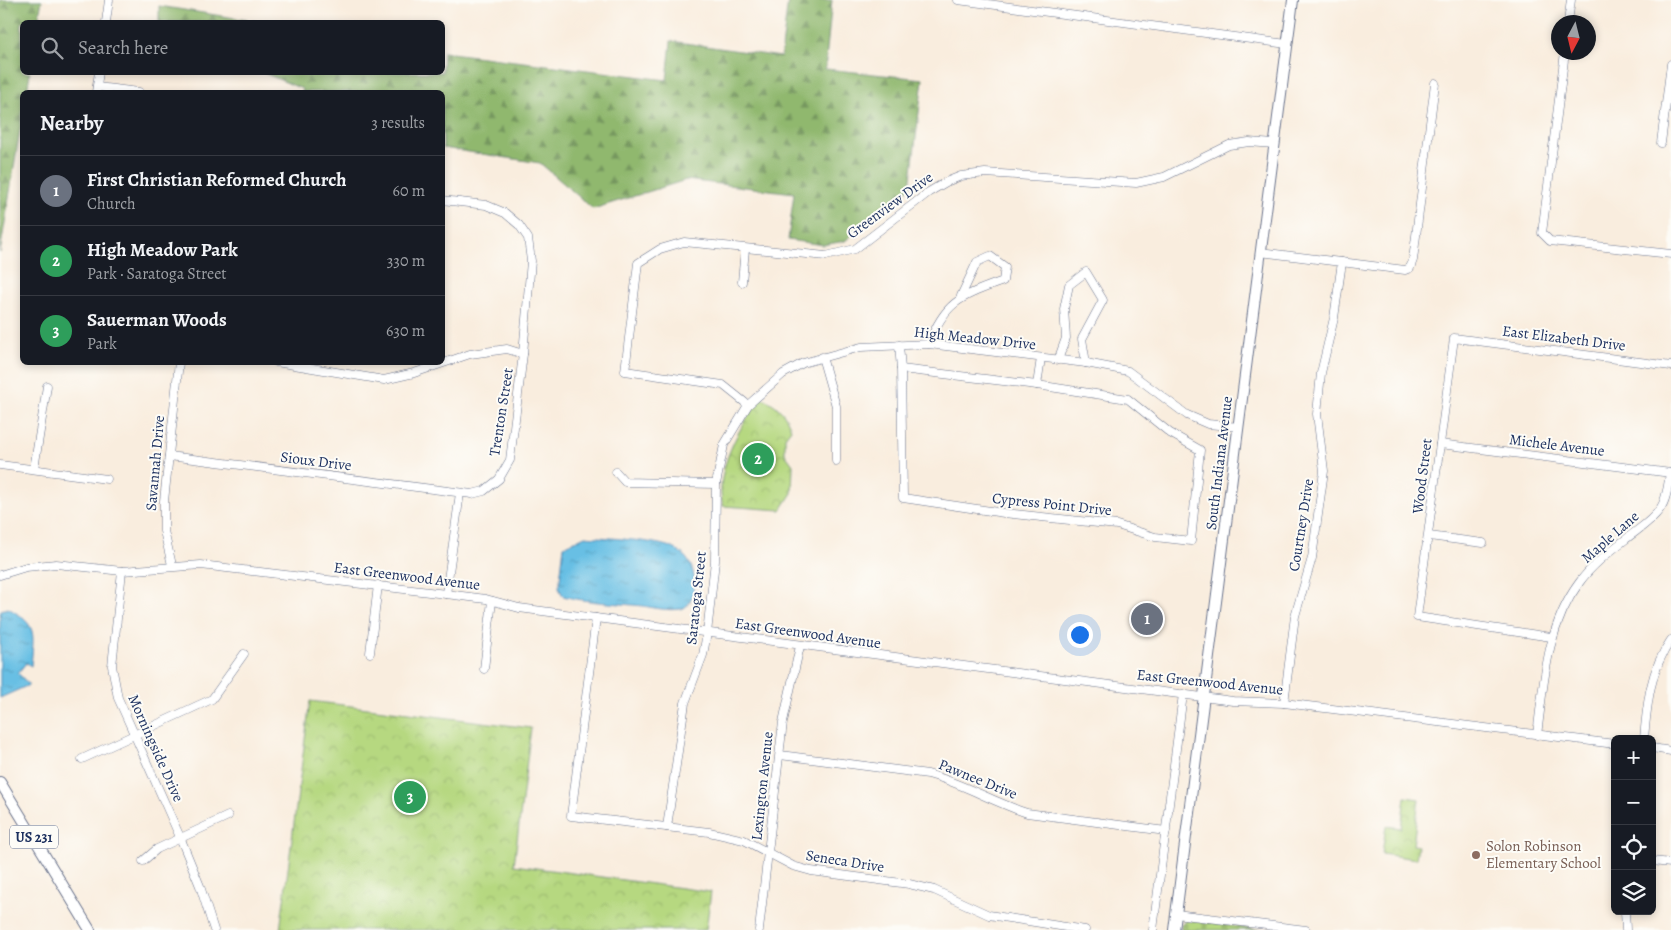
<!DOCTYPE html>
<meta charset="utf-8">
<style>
body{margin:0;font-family:Alegreya,serif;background:#20242c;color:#f1f3f6}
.controls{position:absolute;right:15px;bottom:15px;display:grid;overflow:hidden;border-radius:8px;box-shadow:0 2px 8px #0003}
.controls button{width:45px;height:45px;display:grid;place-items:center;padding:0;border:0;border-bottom:1px solid #363941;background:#171b24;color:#f1f3f6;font:25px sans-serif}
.compass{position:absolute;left:1551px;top:15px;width:45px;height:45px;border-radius:50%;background:#171b24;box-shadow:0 2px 8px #0003;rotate:187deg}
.you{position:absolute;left:1079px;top:634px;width:18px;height:18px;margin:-12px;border:4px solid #fff;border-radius:50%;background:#1a73e8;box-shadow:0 0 0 8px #1a73e833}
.badge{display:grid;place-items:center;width:32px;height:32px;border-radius:50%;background:#7c3aed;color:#fff;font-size:16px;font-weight:700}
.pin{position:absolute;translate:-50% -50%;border:2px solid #fff;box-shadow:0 1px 5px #0006}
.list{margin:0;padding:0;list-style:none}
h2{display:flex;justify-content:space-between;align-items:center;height:65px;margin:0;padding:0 20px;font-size:21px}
h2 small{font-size:16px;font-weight:400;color:#9ea1a6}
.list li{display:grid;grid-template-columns:32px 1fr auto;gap:15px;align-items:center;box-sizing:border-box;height:70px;padding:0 20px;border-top:1px solid #363941}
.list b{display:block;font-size:19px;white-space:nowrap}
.list p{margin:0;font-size:16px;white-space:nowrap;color:#9ea1a6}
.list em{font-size:16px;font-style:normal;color:#9ea1a6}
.icon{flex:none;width:28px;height:28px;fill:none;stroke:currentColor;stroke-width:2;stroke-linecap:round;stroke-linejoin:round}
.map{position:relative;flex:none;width:1671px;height:930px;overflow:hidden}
.search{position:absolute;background:#171b24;box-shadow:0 2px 8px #0003;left:20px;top:20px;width:425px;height:55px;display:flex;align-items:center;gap:12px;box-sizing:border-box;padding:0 18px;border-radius:8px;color:#9ea1a6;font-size:19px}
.panel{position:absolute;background:#171b24;box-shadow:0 2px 8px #0003;left:20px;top:90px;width:425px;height:275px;border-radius:8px}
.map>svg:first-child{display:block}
</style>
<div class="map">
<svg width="1671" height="930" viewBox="0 0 1671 930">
<defs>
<pattern id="forest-firs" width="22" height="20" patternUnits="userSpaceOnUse" patternTransform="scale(1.25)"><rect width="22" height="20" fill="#90b86e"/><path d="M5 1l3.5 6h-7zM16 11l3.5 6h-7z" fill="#75965e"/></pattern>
<pattern id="cemetery-stones" width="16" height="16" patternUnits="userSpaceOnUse" patternTransform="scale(1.25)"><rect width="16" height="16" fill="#b6d880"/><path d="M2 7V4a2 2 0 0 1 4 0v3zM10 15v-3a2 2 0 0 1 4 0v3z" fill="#9cba71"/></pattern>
<pattern id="park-crowns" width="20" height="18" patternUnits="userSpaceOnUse" patternTransform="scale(1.25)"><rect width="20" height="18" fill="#b6d880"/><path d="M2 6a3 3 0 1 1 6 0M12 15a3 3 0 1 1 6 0" fill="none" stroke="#9cba71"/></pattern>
<pattern id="water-ripples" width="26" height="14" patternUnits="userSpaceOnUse" patternTransform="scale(1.25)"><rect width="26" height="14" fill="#67bfe4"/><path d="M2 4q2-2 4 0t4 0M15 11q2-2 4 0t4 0" fill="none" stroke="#549cbc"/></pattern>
</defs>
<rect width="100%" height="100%" fill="#fdfcf7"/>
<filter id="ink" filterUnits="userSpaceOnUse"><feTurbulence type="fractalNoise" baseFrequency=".02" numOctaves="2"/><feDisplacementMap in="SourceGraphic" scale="10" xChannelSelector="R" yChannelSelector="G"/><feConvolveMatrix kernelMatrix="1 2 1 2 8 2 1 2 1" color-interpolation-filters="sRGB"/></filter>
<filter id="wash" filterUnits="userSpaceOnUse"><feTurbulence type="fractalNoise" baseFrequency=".0096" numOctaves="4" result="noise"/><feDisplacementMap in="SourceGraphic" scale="20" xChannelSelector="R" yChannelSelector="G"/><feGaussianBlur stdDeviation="1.12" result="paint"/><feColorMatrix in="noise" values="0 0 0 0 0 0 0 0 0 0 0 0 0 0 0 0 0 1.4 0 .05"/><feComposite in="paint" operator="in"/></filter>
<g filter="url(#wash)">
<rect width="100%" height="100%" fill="#f9edde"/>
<!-- forest -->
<g fill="url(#forest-firs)" stroke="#567466">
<path d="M 0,0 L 42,0 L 38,22 L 22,22 L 22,72 L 30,73 L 27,92 L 22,92 L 22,118 L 0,253 Z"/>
<path d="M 788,0 L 832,0 L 825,69 L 923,79 L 910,187 L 845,241 L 823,245 L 788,240 L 794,193 L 686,180 L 593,209 L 540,163 L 443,148 L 442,92 L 302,92 L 302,89 L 264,73 L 442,72 L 443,52 L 667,80 L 671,41 L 781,57 Z"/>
<path d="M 159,6 L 260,22 L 159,22 Z"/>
</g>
<!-- cemetery -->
<path fill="url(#cemetery-stones)" stroke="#68846f" d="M 1187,920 L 1261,930 L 1181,930 L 1181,925 Z"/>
<!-- park -->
<g fill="url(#park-crowns)" stroke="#68846f">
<path d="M 762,398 C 777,404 786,414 791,429 L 785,437 L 785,454 L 793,465 L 792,493 L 781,510 L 723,506 C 713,473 741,422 762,398 Z"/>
<path d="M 310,701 L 531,728 L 514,865 L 711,892 L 706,930 L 280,930 Z"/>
<path d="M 1405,797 L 1419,799 L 1413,845 L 1418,846 L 1416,859 L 1382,854 L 1386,826 L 1401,828 Z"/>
</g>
<!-- water -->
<g fill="url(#water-ripples)" stroke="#4177a1">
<path d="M 585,536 C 606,538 658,540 675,549 C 689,556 696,572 694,587 C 693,595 690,607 681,609 C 668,611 655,608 643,606 C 616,603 589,603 563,596 L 559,588 L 564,546 Z"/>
<path d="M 8,608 C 38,625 34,633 31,666 L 26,663 L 18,673 L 29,685 L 0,698 L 0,619 L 1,610 Z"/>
</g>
</g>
<g filter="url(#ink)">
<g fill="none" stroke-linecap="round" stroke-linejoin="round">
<!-- minor casing -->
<g stroke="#69728b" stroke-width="9">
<g id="minor">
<path d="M 958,0 L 1287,44"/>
<path d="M 106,22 L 109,0"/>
<path d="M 1568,22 L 1571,0"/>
<path d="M 1565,52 L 1542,233 L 1550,241 L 1671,254"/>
<path d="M 97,87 L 139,92"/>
<path d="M 96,92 L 99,72"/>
<path d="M 1661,143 L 1671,64"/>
<path d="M 1260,252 L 1405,270 L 1410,268 L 1413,260 L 1435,83"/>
<path d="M 742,282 L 745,249"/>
<path d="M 929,344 C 945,300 963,296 1003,281 L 1005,267 L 990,256 L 977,262 L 961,296"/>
<path d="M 899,345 L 901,369"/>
<path d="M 822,357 L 836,406 L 836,461"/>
<path d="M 1058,360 L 1066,338 L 1064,309 L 1069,285 L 1086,272 L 1103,300 L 1082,339 L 1086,363"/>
<path d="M 276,362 L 384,380 L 414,373 L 470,354 L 507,349 L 523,354"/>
<path d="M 901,369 L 1037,385 L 1128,399 L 1170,433 L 1200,450 L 1191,541 L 1155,537 L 1117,525 L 1004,513 L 903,498 Z"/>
<path d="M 1037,385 L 1041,358"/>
<path d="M 748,405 L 723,385 L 625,371 L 638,263 L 660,249 L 684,242 L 826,256 L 855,249 L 929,192 L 946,182 L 961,176 L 985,173 L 1136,183 L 1164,177 L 1229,145 L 1249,142 L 1274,144"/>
<path d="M 1440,444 L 1671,473"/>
<path d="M 169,456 L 472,494 L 484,491 L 499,479 L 510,460 L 523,354 L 531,261 L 528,238 L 519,225 L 505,213 L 486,205 L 442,200"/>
<path d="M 0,465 L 107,479"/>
<path d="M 34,469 L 47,386"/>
<path d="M 616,472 L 625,482 L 716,484"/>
<path d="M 1429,536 L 1483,543"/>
<path d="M 172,565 L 164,531 L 164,501 L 179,362"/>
<path d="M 122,571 L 112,666 L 118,698 L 180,837 L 200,886 L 214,930"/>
<path d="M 0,575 L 26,567 L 56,564 L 122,571 L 201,565 L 446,594 L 486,599 L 519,608 L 1233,701 L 1284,703 L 1615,744"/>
<path d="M 446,594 L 460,493"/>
<path d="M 596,618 L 571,816 L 709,832 L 744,840 L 793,866 L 811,871 L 909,884 L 934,890 L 989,915 L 1085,930"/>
<path d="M 1551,637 L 1417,617 L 1454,338 L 1671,366"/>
<path d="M 370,653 L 378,585"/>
<path d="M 484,669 L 492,601"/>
<path d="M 1284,703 L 1295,616 L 1312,558 L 1324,471 L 1317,414 L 1321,373 L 1334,318 L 1342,262"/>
<path d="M 1537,735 C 1544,683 1546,628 1579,583 C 1591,566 1609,552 1626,539 C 1637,530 1651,522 1660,509 C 1667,499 1668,485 1670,473"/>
<path d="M 1644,739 C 1647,704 1650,670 1671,640"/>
<path d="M 1652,748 L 1671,751"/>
<path d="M 780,755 L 928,774 C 962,783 993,802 1027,813 L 1166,831"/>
<path d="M 82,759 L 212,699 L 244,654"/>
<path d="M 667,827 L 685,703 L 703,655 L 707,633 L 715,561 L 716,484 L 724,445 L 748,405 L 783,374 L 803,363 L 861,347 L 929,344 L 1086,363 L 1128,371 L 1187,415 L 1208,424 L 1239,427"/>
<path d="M 143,861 L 157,849 L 228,816"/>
<path d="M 1652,861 L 1671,863"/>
<path d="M 1625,911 L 1626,930"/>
<path d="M 1176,914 L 1306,930"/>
<path d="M 759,930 L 783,722 L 800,646"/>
<path d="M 1153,930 L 1183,694"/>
</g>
</g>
<!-- major casing -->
<g stroke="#69728b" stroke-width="12">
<g id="major">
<path d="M 0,782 L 90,930"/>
<path d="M 1174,930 L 1293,0"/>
</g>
</g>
<!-- minor -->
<use href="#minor" stroke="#fff" stroke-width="8"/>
<!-- major -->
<use href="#major" stroke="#fff" stroke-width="10"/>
</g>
</g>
<!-- markers -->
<circle fill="#8d6e63" stroke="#fdfcf7" stroke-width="2" cx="1476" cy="855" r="5"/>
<g text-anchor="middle" stroke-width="4" stroke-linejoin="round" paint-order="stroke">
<!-- shield labels -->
<rect fill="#fdfcf7" stroke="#5f6c8c" stroke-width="1" x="10" y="825.5" width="48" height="23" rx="4"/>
<g font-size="14" font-weight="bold" fill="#1b2f5e">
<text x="34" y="842">US 231</text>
</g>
<!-- street labels -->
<g font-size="15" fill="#1b2f5e" stroke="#fdfcf7">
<text transform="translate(890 205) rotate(-36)" y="5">Greenview Drive</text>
<text transform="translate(975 338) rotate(6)" y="5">High Meadow Drive</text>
<text transform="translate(1564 338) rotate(7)" y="5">East Elizabeth Drive</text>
<text transform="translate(501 412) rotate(-81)" y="5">Trenton Street</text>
<text transform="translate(1557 445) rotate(7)" y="5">Michele Avenue</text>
<text transform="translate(316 461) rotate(7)" y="5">Sioux Drive</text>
<text transform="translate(155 463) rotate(-85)" y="5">Savannah Drive</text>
<text transform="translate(1219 463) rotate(-83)" y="5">South Indiana Avenue</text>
<text transform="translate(1422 476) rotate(-83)" y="5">Wood Street</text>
<text transform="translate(1052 504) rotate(6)" y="5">Cypress Point Drive</text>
<text transform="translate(1301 525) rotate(-81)" y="5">Courtney Drive</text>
<text transform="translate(1610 537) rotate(-41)" y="5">Maple Lane</text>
<text transform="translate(407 576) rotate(7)" y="5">East Greenwood Avenue</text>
<text transform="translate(696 598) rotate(-84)" y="5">Saratoga Street</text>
<text transform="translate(808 633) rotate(8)" y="5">East Greenwood Avenue</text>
<text transform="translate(1210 682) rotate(6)" y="5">East Greenwood Avenue</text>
<text transform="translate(156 748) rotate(66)" y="5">Morningside Drive</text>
<text transform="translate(978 779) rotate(22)" y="5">Pawnee Drive</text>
<text transform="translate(762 786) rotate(-84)" y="5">Lexington Avenue</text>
<text transform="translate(845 861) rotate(9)" y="5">Seneca Drive</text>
</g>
<!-- education labels -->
<g font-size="15" fill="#785e54" stroke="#fdfcf7" text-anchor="start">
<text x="1486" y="851">Solon Robinson<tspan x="1486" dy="17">Elementary School</tspan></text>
</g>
</g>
</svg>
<div class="controls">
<button>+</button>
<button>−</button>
<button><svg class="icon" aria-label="locate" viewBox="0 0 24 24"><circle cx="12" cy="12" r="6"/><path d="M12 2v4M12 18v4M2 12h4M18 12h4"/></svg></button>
<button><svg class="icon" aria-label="layers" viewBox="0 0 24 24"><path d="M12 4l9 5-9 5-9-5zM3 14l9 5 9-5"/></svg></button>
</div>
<svg class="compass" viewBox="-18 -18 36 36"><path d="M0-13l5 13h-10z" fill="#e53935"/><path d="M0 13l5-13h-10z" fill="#9ea1a6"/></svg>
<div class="you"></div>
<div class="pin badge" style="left:1147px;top:619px;background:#6b7280">1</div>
<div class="pin badge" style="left:758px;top:459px;background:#2e9e5b">2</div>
<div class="pin badge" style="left:410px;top:797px;background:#2e9e5b">3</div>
<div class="search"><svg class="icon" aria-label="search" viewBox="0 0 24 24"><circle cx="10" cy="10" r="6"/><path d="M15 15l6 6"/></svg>Search here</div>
<section class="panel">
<h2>Nearby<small>3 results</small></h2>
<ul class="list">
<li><span class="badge" style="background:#6b7280">1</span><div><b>First Christian Reformed Church</b><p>Church</p></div><em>60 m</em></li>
<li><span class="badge" style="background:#2e9e5b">2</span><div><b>High Meadow Park</b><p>Park · Saratoga Street</p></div><em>330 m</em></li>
<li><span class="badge" style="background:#2e9e5b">3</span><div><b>Sauerman Woods</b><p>Park</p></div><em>630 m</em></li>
</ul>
</section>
</div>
